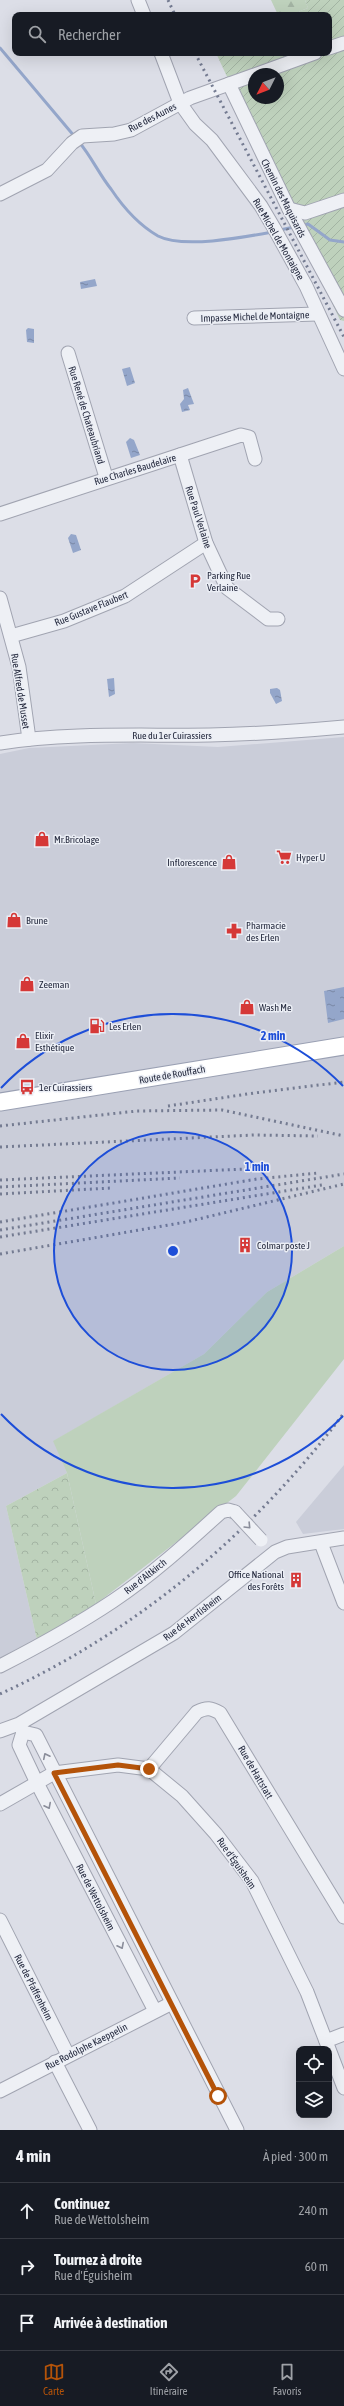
<!DOCTYPE html>
<html lang="fr">
<meta charset="utf-8">
<style>
body{margin:0;font-family:"Asap Condensed",sans-serif;background:#20242c;color:#f1f3f6}
.controls{position:absolute;right:12px;bottom:12px;display:grid;overflow:hidden;border-radius:8px;box-shadow:0 4px 16px #0002}
.controls button{width:36px;height:36px;display:grid;place-items:center;padding:0;border:0;border-bottom:1px solid #363941;background:#171b24;color:#f1f3f6;font:20px sans-serif}
.compass{position:absolute;left:248px;top:68px;width:36px;height:36px;border-radius:50%;background:#171b24;box-shadow:0 4px 16px #0002;rotate:228deg}
.stop{position:absolute;width:12px;height:12px;margin:-9px;border:3px solid #b45309;border-radius:50%;background:#fff}
.stop.end{background:#b45309;border-color:#fff;box-shadow:0 1px 4px #0008}
.list{margin:0;padding:0;list-style:none}
h2{display:flex;justify-content:space-between;align-items:center;height:52px;margin:0;padding:0 16px;font-size:17px}
h2 small{font-size:13px;font-weight:400;color:#9ea1a6}
.list li{display:grid;grid-template-columns:26px 1fr auto;gap:12px;align-items:center;box-sizing:border-box;height:56px;padding:0 16px;border-top:1px solid #363941}
.list b{display:block;font-size:15px;white-space:nowrap}
.list p{margin:0;font-size:13px;white-space:nowrap;color:#9ea1a6}
.list em{font-size:13px;font-style:normal;color:#9ea1a6}
.icon{flex:none;width:22px;height:22px;fill:none;stroke:currentColor;stroke-width:2;stroke-linecap:round;stroke-linejoin:round}
.map{position:relative;flex:none;width:344px;height:2130px;overflow:hidden}
.search{position:absolute;background:#171b24;box-shadow:0 4px 16px #0002;left:12px;right:12px;top:12px;height:44px;display:flex;align-items:center;gap:10px;box-sizing:border-box;padding:0 14px;border-radius:8px;color:#9ea1a6;font-size:15px}
.sheet{height:220px;background:#171b24}
nav{display:flex;justify-content:space-around;align-items:center;box-sizing:border-box;height:56px;border-top:1px solid #363941;background:#171b24;font-size:11px;color:#9ea1a6}
nav a{display:grid;justify-items:center;gap:2px}
nav .on{color:#b45309}
.map>svg:first-child{display:block}
</style>
<div class="map">
<svg width="344" height="2130" viewBox="0 0 344 2130">
<defs>
<pattern id="forest-firs" width="22" height="20" patternUnits="userSpaceOnUse"><rect width="22" height="20" fill="#bed1bc"/><path d="M5 1l3.5 6h-7zM16 11l3.5 6h-7z" fill="#a3b4a3"/></pattern>
<pattern id="park-crowns" width="20" height="18" patternUnits="userSpaceOnUse"><rect width="20" height="18" fill="#bed1bc"/><path d="M2 6a3 3 0 1 1 6 0M12 15a3 3 0 1 1 6 0" fill="none" stroke="#a3b4a3"/></pattern>
<pattern id="garden-furrows" width="10" height="10" patternUnits="userSpaceOnUse"><rect width="10" height="10" fill="#bed1bc"/><path d="M-1 1l2-2M0 10L10 0M9 11l2-2" fill="none" stroke="#a3b4a3"/></pattern>
<pattern id="water-ripples" width="26" height="14" patternUnits="userSpaceOnUse"><rect width="26" height="14" fill="#94a6ca"/><path d="M2 4q2-2 4 0t4 0M15 11q2-2 4 0t4 0" fill="none" stroke="#7987a5"/></pattern>
</defs>
<rect width="100%" height="100%" fill="#dcdee7"/>
<!-- built -->
<g fill="#cacdd9">
<path d="M 344,737 L 344,1246 L 267,1292 L 204,1354 L 54,1441 L 67,1473 L 6,1506 L 37,1640 L 0,1659 L 0,754 L 29,748 L 133,743 L 218,747 Z"/>
<path d="M 344,1465 L 344,1529 L 303,1534 L 296,1522 Z"/>
</g>
<!-- grass -->
<path fill="#bed1bc" d="M 344,1246 L 344,1359 L 236,1496 L 96,1604 L 67,1473 L 53,1441 L 204,1354 L 267,1292 Z"/>
<!-- forest -->
<path fill="url(#forest-firs)" d="M 271,0 L 305,0 L 308,8 L 290,15 L 278,15 Z"/>
<!-- park -->
<path fill="url(#park-crowns)" d="M 67,1473 L 96,1604 L 37,1640 L 6,1506 Z"/>
<!-- garden -->
<path fill="url(#garden-furrows)" fill-rule="evenodd" d="M 305,0 L 344,0 L 344,321 L 340,320 L 216,53 L 329,53 L 329,15 L 290,15 L 308,8 ZM 254,74 L 278,74 L 278,98 L 254,98 Z"/>
<!-- water -->
<g fill="url(#water-ripples)">
<path d="M 95,279 L 97,286 L 81,289 L 80,282 Z"/>
<path d="M 28,328 L 34,329 L 34,343 L 27,342 L 26,330 Z"/>
<path d="M 130,367 L 135,383 L 127,386 L 122,369 Z"/>
<path d="M 188,388 L 194,404 L 188,405 L 190,410 L 182,412 L 180,404 L 184,399 L 183,390 Z"/>
<path d="M 130,438 L 134,440 L 140,455 L 131,458 L 126,442 Z"/>
<path d="M 71,534 L 76,535 L 81,550 L 73,553 L 68,538 Z"/>
<path d="M 114,678 L 115,694 L 109,697 L 107,679 Z"/>
<path d="M 277,688 L 280,690 L 282,701 L 276,704 L 270,693 L 270,689 Z"/>
<path d="M 344,987 L 344,1019 L 328,1023 L 324,991 Z"/>
</g>
<g fill="none" stroke-linecap="round" stroke-linejoin="round">
<!-- stream -->
<g stroke="#94a6ca" stroke-width="3">
<path d="M 0,48 L 75,137"/>
<path d="M 79,142 C 91,156 99,174 111,189 C 123,207 139,225 158,236 C 183,249 245,237 272,232"/>
<path d="M 301,226 L 308,224 L 330,240 L 344,242"/>
<path d="M 280,230 L 294,227"/>
</g>
<!-- minor casing -->
<g stroke="#a1a4b1" stroke-width="15">
<g id="minor">
<path d="M 138,0 L 144,15"/>
<path d="M 329,48 L 344,43"/>
<path d="M 161,53 L 180,103 L 195,124 L 212,140 L 261,206 L 274,228 L 306,286 L 344,369"/>
<path d="M 257,74 L 315,53"/>
<path d="M 229,84 L 289,209 L 344,310"/>
<path d="M 0,194 L 47,170 L 72,143 L 82,136 L 114,134 L 131,130 L 190,98 L 254,75"/>
<path d="M 289,209 L 305,213 L 344,200"/>
<path d="M 194,318 L 317,314"/>
<path d="M 68,353 L 106,477"/>
<path d="M 180,455 L 206,543 L 227,588 L 268,619 L 278,619"/>
<path d="M 0,514 L 241,435 L 249,437 L 255,459"/>
<path d="M 0,598 L 19,667 L 29,739"/>
<path d="M 11,636 L 64,621 L 125,596 L 206,543"/>
<path d="M 0,743 C 69,732 140,736 210,735 C 255,734 300,731 344,727"/>
<path d="M 321,1543 L 344,1603"/>
<path d="M 0,1666 C 39,1646 77,1625 113,1601 C 152,1575 187,1543 221,1512 L 228,1510 L 235,1512"/>
<path d="M 20,1725 L 23,1732 L 19,1745 L 37,1783 L 155,2011"/>
<path d="M 0,1731 L 19,1724 L 174,1633 L 275,1552 L 287,1547 L 344,1538"/>
<path d="M 23,1732 L 36,1735 L 237,2130"/>
<path d="M 149,1769 L 197,1712 C 207,1707 211,1708 220,1713 L 344,1917"/>
<path d="M 0,1804 L 54,1773 L 118,1765 L 149,1769 L 182,1796 L 216,1834 L 252,1881 L 307,1992 L 344,2088"/>
<path d="M 0,1920 L 68,2055"/>
<path d="M 326,2041 L 344,2034"/>
<path d="M 55,2062 L 90,2130"/>
<path d="M 0,2091 L 172,2003"/>
</g>
</g>
<!-- major casing -->
<g stroke="#9aa0b3" stroke-width="19">
<path id="major" d="M 0,1102 L 344,1046"/>
</g>
<!-- minor -->
<use href="#minor" stroke="#eef0f5" stroke-width="13"/>
<!-- major -->
<use href="#major" stroke="#fff" stroke-width="17"/>
<!-- rail -->
<g stroke="#747b91" stroke-width="3" stroke-dasharray="2 4" stroke-linecap="butt">
<path d="M 168,0 L 175,15"/>
<path d="M 195,53 L 344,337"/>
<path d="M 168,1106 L 254,1093 L 344,1082"/>
<path d="M 0,1126 L 137,1111 L 222,1110 L 344,1136"/>
<path d="M 0,1147 L 254,1135 L 318,1136"/>
<path d="M 0,1180 L 246,1169"/>
<path d="M 0,1187 L 180,1178"/>
<path d="M 0,1194 L 111,1188"/>
<path d="M 0,1222 L 257,1179 L 318,1173"/>
<path d="M 0,1230 L 344,1174"/>
<path d="M 0,1237 L 322,1185"/>
<path d="M 0,1254 L 186,1222 L 344,1184"/>
<path d="M 0,1694 C 137,1631 253,1534 344,1413"/>
</g>
<!-- minor-bridge casing -->
<g stroke="#a1a4b1" stroke-width="15" stroke-linecap="butt">
<path id="minor-bridge" d="M 235,1512 L 261,1540"/>
</g>
<!-- minor-bridge -->
<use href="#minor-bridge" stroke="#eef0f5" stroke-width="13"/>
</g>
<!-- one-way arrows -->
<defs><path id="oneway-chevron" d="M-2-3.5L2.5 0L-2 3.5" fill="none" stroke-width="1.6" stroke-linecap="round" stroke-linejoin="round"/></defs>
<g stroke="#8a8d9a">
<use href="#oneway-chevron" transform="translate(248 1526) rotate(46)"/>
<use href="#oneway-chevron" transform="translate(46 1756) rotate(-116)"/>
<use href="#oneway-chevron" transform="translate(48 1806) rotate(63)"/>
<use href="#oneway-chevron" transform="translate(121 1946) rotate(63)"/>
</g>
<g fill="none" stroke-linecap="round" stroke-linejoin="round">
<!-- route -->
<path stroke="#b45309" stroke-width="5" d="M 149,1769 L 118,1765 L 54,1773 L 218,2096"/>
</g>
<!-- distance rings -->
<circle cx="173" cy="1251" r="119" fill="#1d4ed8" fill-opacity=".12"/>
<g fill="none" stroke="#1d4ed8" stroke-width="2">
<circle cx="173" cy="1251" r="119"/>
<path d="M343 1416A237 237 0 0 1 1 1414M1 1088A237 237 0 0 1 343 1086"/>
</g>
<!-- icons -->
<defs>
<g id="parking-bare" transform="scale(1.2)"><path d="M-3.5-5.5H1a3.5 3.5 0 0 1 0 7H-1V5.5H-3.5ZM-1-3.4V-.6H.8a1.4 1.4 0 0 0 0-2.8Z" fill="#d53837" stroke="#ebeef5" stroke-width="2.5" paint-order="stroke"/></g>
<g id="shop-bare" transform="scale(1.2)"><path d="M-5-2.5h2.3a2.7 3.5 0 0 1 5.4 0H5L5.5 6h-11ZM-1.5-2.5h3a1.5 2.3 0 0 0-3 0Z" fill="#d53837" stroke="#ebeef5" stroke-width="2.5" paint-order="stroke"/></g>
<g id="supermarket-bare" transform="scale(1.2)"><path d="M-6-5.5h2.5l.6 2H6L4.5 2H-2.5L-4.4-4H-6ZM-1.5 3.2a1.3 1.3 0 1 0 .1 0ZM3 3.2a1.3 1.3 0 1 0 .1 0Z" fill="#d53837" stroke="#ebeef5" stroke-width="2.5" paint-order="stroke"/></g>
<g id="pharmacy-bare" transform="scale(1.2)"><path d="M-2-6h4v4h4v4h-4v4h-4v-4h-4v-4h4Z" fill="#d53837" stroke="#ebeef5" stroke-width="2.5" paint-order="stroke"/></g>
<g id="fuel-bare" transform="scale(1.2)"><path d="M-5.5-6h7V0h2V4h1.3V-2.5L3-4.5l.8-.8L6-3V5H2.5V1h-1V6h-7ZM-4.2-4.7v3.2H.2V-4.7Z" fill="#d53837" stroke="#ebeef5" stroke-width="2.5" paint-order="stroke"/></g>
<g id="bus-bare" transform="scale(1.2)"><path d="M-5-6H5V4H4V6H2V4H-2V6H-4V4H-5ZM-3.5-4V0h7V-4ZM-3.5 1.2v1.5H-2V1.2ZM2 1.2v1.5H3.5V1.2Z" fill="#d53837" stroke="#ebeef5" stroke-width="2.5" paint-order="stroke"/></g>
<g id="building-bare" transform="scale(1.2)"><path d="M-4-6H4V6H1V3H-1V6H-4ZM-2.5-4.3h1.7v1.8h-1.7ZM.8-4.3h1.7v1.8H.8ZM-2.5-1h1.7V.8h-1.7ZM.8-1h1.7V.8H.8Z" fill="#d53837" stroke="#ebeef5" stroke-width="2.5" paint-order="stroke"/></g>
</defs>
<g fill-rule="evenodd">
<use href="#parking-bare" x="195" y="581"/>
<use href="#shop-bare" x="42" y="839"/>
<use href="#supermarket-bare" x="284" y="857"/>
<use href="#shop-bare" x="229" y="862"/>
<use href="#shop-bare" x="14" y="920"/>
<use href="#pharmacy-bare" x="234" y="931"/>
<use href="#shop-bare" x="27" y="984"/>
<use href="#shop-bare" x="247" y="1007"/>
<use href="#fuel-bare" x="97" y="1026"/>
<use href="#shop-bare" x="23" y="1041"/>
<use href="#bus-bare" x="27" y="1087"/>
<use href="#building-bare" x="245" y="1245"/>
<use href="#building-bare" x="296" y="1580"/>
</g>
<g text-anchor="middle" stroke-width="3" stroke-linejoin="round" paint-order="stroke">
<!-- street labels -->
<g font-size="10" fill="#252a3e" stroke="#ebeef5">
<text transform="translate(152 117) rotate(-27)" y="4">Rue des Aunes</text>
<text transform="translate(284 198) rotate(63)" y="4">Chemin des Maquisards</text>
<text transform="translate(279 239) rotate(60)" y="4">Rue Michel de Montaigne</text>
<text transform="translate(255 316) rotate(-2)" y="4">Impasse Michel de Montaigne</text>
<text transform="translate(87 415) rotate(73)" y="4">Rue René de Chateaubriand</text>
<text transform="translate(135 469) rotate(-17)" y="4">Rue Charles Baudelaire</text>
<text transform="translate(199 517) rotate(72)" y="4">Rue Paul Verlaine</text>
<text transform="translate(91 608) rotate(-22)" y="4">Rue Gustave Flaubert</text>
<text transform="translate(21 691) rotate(81)" y="4">Rue Alfred de Musset</text>
<text x="172" y="739">Rue du 1er Cuirassiers</text>
<text transform="translate(172 1074) rotate(-10)" y="4">Route de Rouffach</text>
<text transform="translate(145 1576) rotate(-38)" y="4">Rue d'Altkirch</text>
<text transform="translate(192 1617) rotate(-37)" y="4">Rue de Herrlisheim</text>
<text transform="translate(256 1772) rotate(60)" y="4">Rue de Hattstatt</text>
<text transform="translate(237 1863) rotate(55)" y="4">Rue d'Éguisheim</text>
<text transform="translate(96 1897) rotate(63)" y="4">Rue de Wettolsheim</text>
<text transform="translate(34 1987) rotate(63)" y="4">Rue de Pfaffenheim</text>
<text transform="translate(86 2046) rotate(-27)" y="4">Rue Rodolphe Kaeppelin</text>
</g>
<!-- poi labels -->
<g font-size="10" fill="#252a3e" stroke="#ebeef5" text-anchor="start">
<text x="207" y="579">Parking Rue<tspan x="207" dy="12">Verlaine</tspan></text>
<text x="54" y="843">Mr.Bricolage</text>
<text x="296" y="861">Hyper U</text>
<text x="217" y="866" text-anchor="end">Inflorescence</text>
<text x="26" y="924">Brune</text>
<text x="246" y="929">Pharmacie<tspan x="246" dy="12">des Erlen</tspan></text>
<text x="39" y="988">Zeeman</text>
<text x="259" y="1011">Wash Me</text>
<text x="109" y="1030">Les Erlen</text>
<text x="35" y="1039">Elixir<tspan x="35" dy="12">Esthétique</tspan></text>
<text x="39" y="1091">1er Cuirassiers</text>
<text x="257" y="1249">Colmar poste J</text>
<text x="284" y="1578" text-anchor="end">Office National<tspan x="284" dy="12">des Forêts</tspan></text>
</g>
</g>
<circle cx="173" cy="1251" r="6" fill="#1d4ed8" stroke="#ebeef5" stroke-width="2"/>
<g font-size="12" text-anchor="middle" font-weight="bold" fill="#1d4ed8" stroke="#ebeef5" stroke-width="3" stroke-linejoin="round" paint-order="stroke">
<text x="273" y="1040">2 min</text>
<text x="257" y="1171">1 min</text>
</g>
</svg>
<div class="controls">
<button><svg class="icon" aria-label="locate" viewBox="0 0 24 24"><circle cx="12" cy="12" r="6"/><path d="M12 2v4M12 18v4M2 12h4M18 12h4"/></svg></button>
<button><svg class="icon" aria-label="layers" viewBox="0 0 24 24"><path d="M12 4l9 5-9 5-9-5zM3 14l9 5 9-5"/></svg></button>
</div>
<svg class="compass" viewBox="-18 -18 36 36"><path d="M0-13l5 13h-10z" fill="#e53935"/><path d="M0 13l5-13h-10z" fill="#9ea1a6"/></svg>
<div class="stop" style="left:218px;top:2096px"></div>
<div class="stop end" style="left:149px;top:1769px"></div>
<div class="search"><svg class="icon" aria-label="search" viewBox="0 0 24 24"><circle cx="10" cy="10" r="6"/><path d="M15 15l6 6"/></svg>Rechercher</div>
</div>
<section class="sheet">
<h2>4 min<small>À pied · 300 m</small></h2>
<ul class="list">
<li><svg class="icon" aria-label="ahead" viewBox="0 0 24 24"><path d="M12 20V5M6 11l6-6 6 6"/></svg><div><b>Continuez</b><p>Rue de Wettolsheim</p></div><em>240 m</em></li>
<li><svg class="icon" aria-label="right" viewBox="0 0 24 24"><path d="M7 20v-9h11M14 6l5 5-5 5"/></svg><div><b>Tournez à droite</b><p>Rue d'Éguisheim</p></div><em>60 m</em></li>
<li><svg class="icon" aria-label="arrive" viewBox="0 0 24 24"><path d="M6 21V4h12l-3 4 3 4H6"/></svg><div><b>Arrivée à destination</b></div></li>
</ul>
</section>
<nav>
<a class="on"><svg class="icon" aria-label="map" viewBox="0 0 24 24"><path d="M3 6l6-2 6 2 6-2v14l-6 2-6-2-6 2zM9 4v14M15 6v14"/></svg>Carte</a>
<a><svg class="icon" aria-label="directions" viewBox="0 0 24 24"><path d="M12 3l9 9-9 9-9-9zM9 14v-3h6M13 9l2 2-2 2"/></svg>Itinéraire</a>
<a><svg class="icon" aria-label="saved" viewBox="0 0 24 24"><path d="M7 4h10v16l-5-4-5 4z"/></svg>Favoris</a>
</nav>
